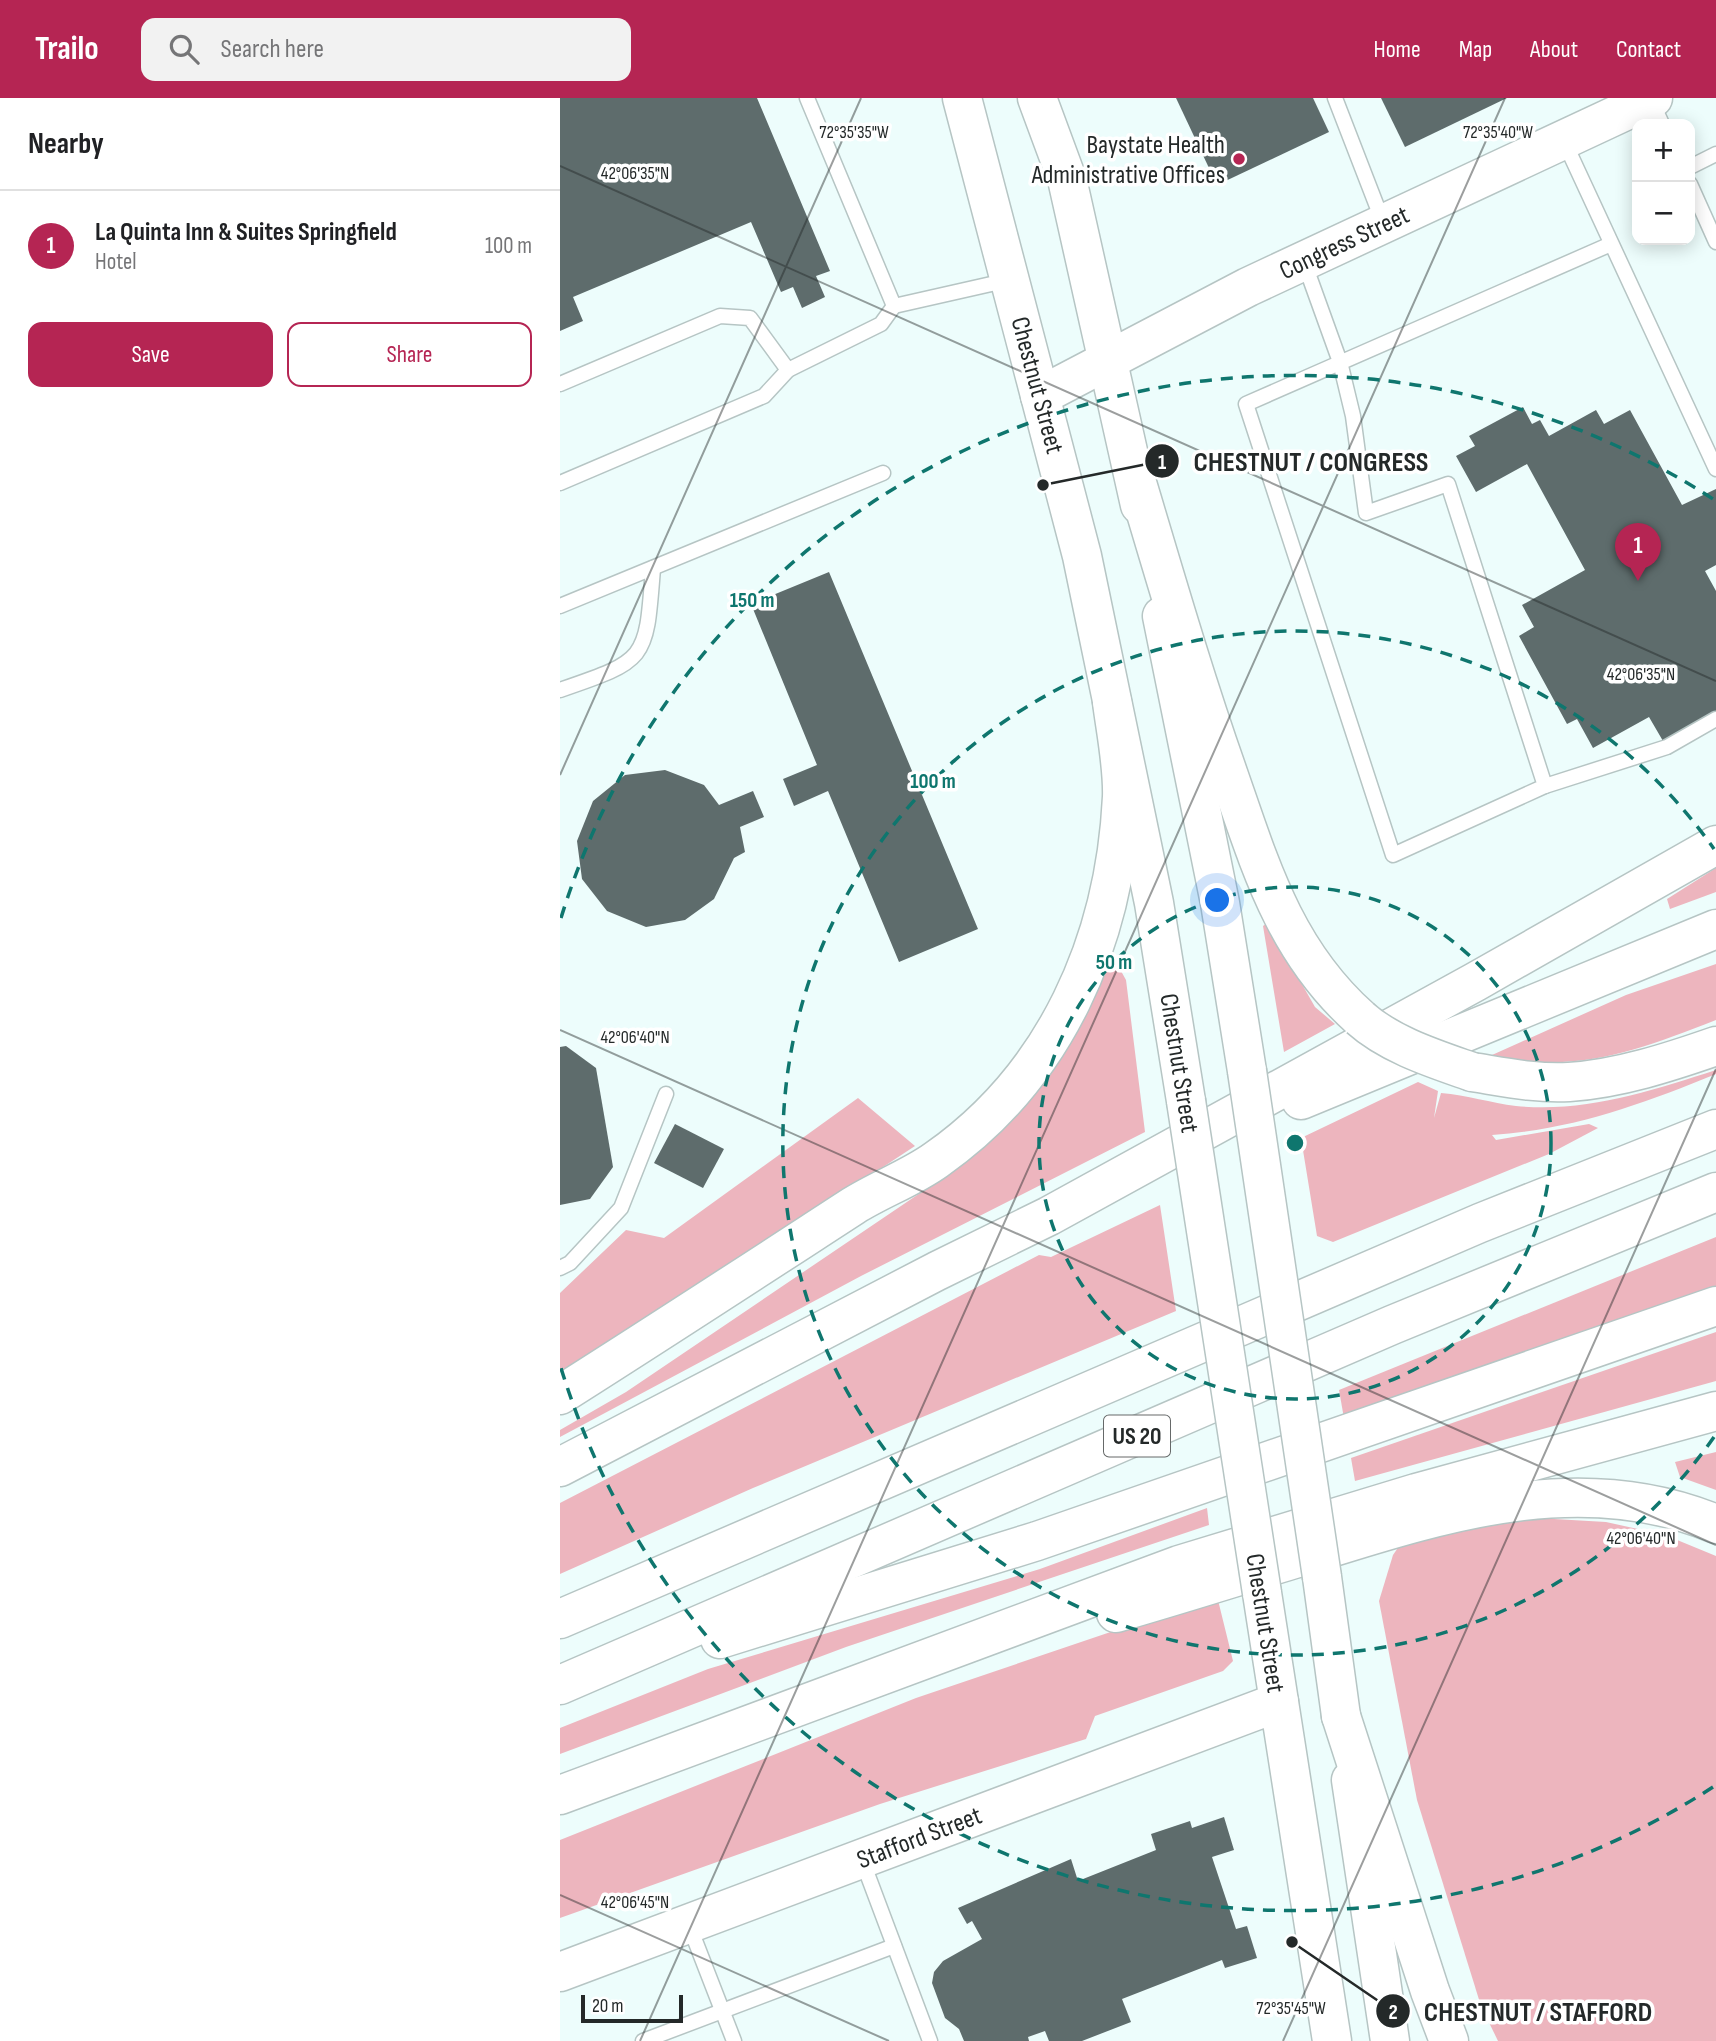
<!DOCTYPE html>
<meta charset="utf-8">
<style>
body{margin:0;font-family:"Sofia Sans Condensed",sans-serif;background:#f2f2f2;color:#202124}
.controls{position:absolute;right:21px;top:21px;display:grid;overflow:hidden;border-radius:14px;box-shadow:0 4px 18px #0003}
.controls button{width:63px;height:63px;display:grid;place-items:center;padding:0;border:0;border-bottom:2px solid #e0e0e0;background:#fff;color:#202124;font:35px sans-serif}
.scale{position:absolute;left:21px;bottom:18px;width:102px;box-sizing:border-box;padding-left:7px;border:4px solid #242929;border-top:0;font-size:19px;line-height:24px;white-space:nowrap;color:#242929;-webkit-text-stroke:5px #fff;paint-order:stroke}
.you{position:absolute;left:658px;top:803px;width:24px;height:24px;margin:-18px;border:5px solid #fff;border-radius:50%;background:#1a73e8;box-shadow:0 0 0 10px #1a73e833}
.badge{display:grid;place-items:center;width:46px;height:46px;border-radius:50%;background:#b52553;color:#fff;font-size:23px;font-weight:700}
.pin{position:absolute;translate:-50% -58px;filter:drop-shadow(0 2px 4px #0008)}
.pin::after{content:'';position:absolute;top:37px;width:24px;height:21px;background:inherit;clip-path:polygon(0 0,100% 0,50% 100%)}
.list{margin:0;padding:0;list-style:none}
h2{display:flex;justify-content:space-between;align-items:center;height:91px;margin:0;padding:0 28px;font-size:30px}
h2 small{font-size:23px;font-weight:400;color:#757577}
.list li{display:grid;grid-template-columns:46px 1fr auto;gap:21px;align-items:center;box-sizing:border-box;height:112px;padding:0 28px;border-top:2px solid #e0e0e0}
.list b{display:block;font-size:26px;white-space:nowrap}
.list p{margin:0;font-size:23px;white-space:nowrap;color:#757577}
.list em{font-size:23px;font-style:normal;color:#757577}
.actions{display:flex;gap:14px;padding:21px 28px}
.actions a{flex:1;padding:16px 0;border:2px solid #b52553;border-radius:14px;text-align:center;font-size:24px;color:#b52553}
.actions .main{background:#b52553;color:#fff}
.icon{flex:none;width:38px;height:38px;fill:none;stroke:currentColor;stroke-width:2;stroke-linecap:round;stroke-linejoin:round}
.map{position:relative;flex:none;width:1156px;height:1943px;overflow:hidden}
header{display:flex;align-items:center;gap:42px;box-sizing:border-box;height:98px;padding:0 35px;background:#b52553;color:#fff}
header strong{font-size:33px}
nav{display:flex;gap:38px;margin-inline-start:auto;font-size:24px}
.search{width:490px;height:63px;background:#f2f2f2;display:flex;align-items:center;gap:18px;box-sizing:border-box;padding:0 24px;border-radius:14px;color:#757577;font-size:26px}
main{display:flex}
aside{flex:1;background:#fff}
.map>svg:first-child{display:block}
</style>
<header>
<strong>Trailo</strong>
<div class="search"><svg class="icon" aria-label="search" viewBox="0 0 24 24"><circle cx="10" cy="10" r="6"/><path d="M15 15l6 6"/></svg>Search here</div>
<nav><a>Home</a><a>Map</a><a>About</a><a>Contact</a></nav>
</header>
<main>
<aside>
<h2>Nearby<small></small></h2>
<ul class="list">
<li><span class="badge">1</span><div><b>La Quinta Inn &amp; Suites Springfield</b><p>Hotel</p></div><em>100 m</em></li>
</ul>
<div class="actions"><a class="main">Save</a><a>Share</a></div>
</aside>
<div class="map">
<svg width="1156" height="1943" viewBox="0 0 1156 1943">
<rect width="100%" height="100%" fill="#edfdfc"/>
<!-- green -->
<g fill="#edb5be">
<path d="M 1156,770 L 1156,794 L 1110,811 L 1107,801 Z"/>
<path d="M 707,825 L 755,909 L 775,926 L 724,954 L 703,828 Z"/>
<path d="M 1156,866 L 1156,922 C 1079,952 1016,977 932,957 L 1066,897 Z"/>
<path d="M 550,871 L 561,873 L 566,882 L 585,1034 L 301,1178 L 0,1339 L 0,1332 L 66,1294 L 372,1087 L 541,874 Z"/>
<path d="M 1156,972 L 1156,976 C 1083,1006 1011,1032 932,1037 L 936,1042 L 1029,1026 L 1038,1030 L 989,1056 L 773,1144 L 757,1138 L 741,1040 L 858,984 L 878,993 L 874,1020 L 881,995 C 907,997 931,1005 956,1008 C 1025,1015 1091,993 1156,972 Z"/>
<path d="M 298,1000 L 355,1048 L 0,1281 L 0,1195 L 66,1132 L 104,1140 Z"/>
<path d="M 600,1107 L 616,1213 L 193,1390 L 0,1476 L 0,1405 L 479,1157 L 491,1159 Z"/>
<path d="M 1156,1139 L 1156,1195 L 785,1326 L 779,1292 Z"/>
<path d="M 1156,1234 L 1156,1283 L 795,1383 L 791,1360 Z"/>
<path d="M 1156,1354 L 1156,1392 L 1120,1379 L 1115,1364 Z"/>
<path d="M 647,1410 L 649,1427 L 286,1549 L 0,1656 L 0,1630 L 148,1571 L 480,1471 Z"/>
<path d="M 977,1420 L 1046,1424 L 1105,1437 L 1156,1458 L 1156,1943 L 938,1943 L 921,1908 L 857,1702 L 819,1503 L 833,1457 L 844,1441 L 913,1426 Z"/>
<path d="M 657,1498 L 673,1563 L 663,1573 L 535,1618 L 526,1641 L 320,1706 L 0,1820 L 0,1742 L 356,1600 Z"/>
</g>
<!-- building -->
<g fill="#5e6c6c">
<path d="M 0,0 L 197,0 L 270,173 L 256,178 L 265,199 L 242,210 L 233,189 L 221,194 L 191,124 L 13,199 L 23,223 L 0,233 Z"/>
<path d="M 616,0 L 753,0 L 769,34 L 657,87 Z"/>
<path d="M 821,0 L 947,0 L 845,49 Z"/>
<path d="M 963,309 L 972,326 L 980,322 L 989,338 L 1036,312 L 1044,326 L 1070,312 L 1122,407 L 1156,391 L 1156,467 L 1145,473 L 1156,493 L 1156,613 L 1103,643 L 1089,619 L 1033,650 L 1017,621 L 1007,626 L 959,538 L 974,529 L 962,507 L 1025,472 L 967,366 L 916,394 L 896,358 L 915,348 L 909,338 Z"/>
<path d="M 269,474 L 418,831 L 339,864 L 268,693 L 234,708 L 223,681 L 257,667 L 191,506 Z"/>
<path d="M 105,672 L 144,687 L 159,707 L 193,693 L 204,719 L 180,729 L 185,754 L 174,760 L 154,801 L 125,822 L 86,829 L 47,813 L 22,781 L 17,743 L 33,703 L 65,677 Z"/>
<path d="M 6,948 L 36,970 L 53,1069 L 30,1101 L 0,1107 L 0,949 Z"/>
<path d="M 115,1026 L 164,1051 L 143,1090 L 94,1065 Z"/>
<path d="M 664,1719 L 674,1752 L 652,1759 L 676,1831 L 687,1828 L 697,1860 L 665,1870 L 662,1862 L 562,1901 L 571,1924 L 522,1943 L 489,1943 L 485,1933 L 468,1939 L 469,1943 L 404,1943 L 399,1931 L 385,1920 L 372,1885 L 374,1874 L 383,1863 L 422,1841 L 412,1823 L 407,1826 L 398,1810 L 511,1761 L 518,1783 L 596,1752 L 591,1736 L 630,1723 L 632,1730 Z"/>
</g>
<g fill="none" stroke-linecap="round" stroke-linejoin="round">
<!-- lane casing -->
<g stroke="#b6c5c4" stroke-width="17">
<g id="lane">
<path d="M 775,0 L 823,124"/>
<path d="M 1091,2 L 1102,26"/>
<path d="M 1004,43 L 1156,371"/>
<path d="M 1130,69 L 1156,56"/>
<path d="M 1130,86 L 1156,144"/>
<path d="M 744,164 L 780,264 L 793,318 L 806,415 L 888,386 L 985,688 L 833,757 L 686,306 L 1051,146"/>
<path d="M 334,208 L 449,182"/>
<path d="M 0,286 L 160,218 L 190,220 L 228,272"/>
<path d="M 0,385 L 204,298 L 228,272 L 321,226 L 334,208 L 247,0"/>
<path d="M 0,508 L 323,375"/>
<path d="M 0,592 C 88,562 86,562 93,470"/>
<path d="M 985,688 L 1107,649 L 1156,621"/>
<path d="M 0,1170 L 10,1165 L 61,1110 L 106,996"/>
<path d="M 302,1762 L 370,1943"/>
<path d="M 129,1827 L 174,1943"/>
<path d="M 83,1943 L 334,1848"/>
</g>
</g>
<!-- secondary casing -->
<g stroke="#b6c5c4" stroke-width="41">
<g id="secondary">
<path d="M 480,298 L 688,189 L 1093,0"/>
<path d="M 791,1682 L 830,1943"/>
<path d="M 0,1874 L 719,1604 L 772,1943"/>
</g>
</g>
<!-- primary casing -->
<g stroke="#b6c5c4" stroke-width="41">
<g id="primary">
<path d="M 402,0 L 522,458 L 594,805 L 626,1003"/>
<path d="M 477,0 L 507,81 L 580,407"/>
<path d="M 602,518 L 660,805 L 687,973"/>
<path d="M 762,1479 L 781,1618"/>
<path d="M 702,1495 L 719,1604"/>
</g>
</g>
<!-- highway casing -->
<g stroke="#b6c5c4" stroke-width="41">
<g id="highway">
<path d="M 574,375 C 604,475 633,576 668,675 C 700,767 724,852 800,920"/>
<path d="M 912,974 C 944,979 977,986 1009,984 C 1058,981 1110,964 1156,948"/>
<path d="M 741,1002 L 1156,831"/>
<path d="M 0,1297 C 98,1235 196,1171 293,1108 C 320,1091 351,1080 376,1062 C 496,978 555,843 562,699 C 563,668 556,635 552,604"/>
<path d="M 0,1369 L 377,1173 L 489,1118 L 915,884 L 1156,747"/>
<path d="M 556,1515 C 622,1496 688,1475 754,1455 C 885,1414 1022,1370 1156,1426"/>
<path d="M 0,1521 L 920,1125 L 1156,1031"/>
<path d="M 160,1541 L 477,1443 L 1156,1208"/>
<path d="M 0,1587 L 832,1227 L 1156,1094"/>
<path d="M 781,1618 L 870,1893 L 889,1943"/>
<path d="M 0,1697 L 619,1467 L 856,1395 L 1156,1313"/>
</g>
</g>
<!-- lane -->
<use href="#lane" stroke="#fff" stroke-width="14"/>
<!-- secondary -->
<use href="#secondary" stroke="#fff" stroke-width="38"/>
<!-- primary -->
<use href="#primary" stroke="#fff" stroke-width="38"/>
<!-- highway -->
<use href="#highway" stroke="#fff" stroke-width="38"/>
<!-- primary-bridge casing -->
<g stroke="#b6c5c4" stroke-width="41" stroke-linecap="butt">
<g id="primary-bridge">
<path d="M 687,973 L 762,1479"/>
<path d="M 626,1003 L 702,1495"/>
</g>
</g>
<!-- highway-bridge casing -->
<g stroke="#b6c5c4" stroke-width="41" stroke-linecap="butt">
<path id="highway-bridge" d="M 800,920 C 830,947 875,961 912,974"/>
</g>
<!-- primary-bridge -->
<use href="#primary-bridge" stroke="#fff" stroke-width="38"/>
<!-- highway-bridge -->
<use href="#highway-bridge" stroke="#fff" stroke-width="38"/>
</g>
<!-- ticks -->
<path fill="none" stroke="#242929" stroke-width="2" stroke-opacity="0.45" d="M 0,68 L 1156,583M 0,677 L 301,0M 0,932 L 1156,1447M 0,1797 L 329,1943M 80,1943 L 945,0M 723,1943 L 1156,971"/>
<!-- distance rings -->
<g fill="none" stroke="#0f766e" stroke-width="3.5" stroke-dasharray="12 9">
<circle cx="735" cy="1045" r="256"/>
<path d="M1154 1339A512 512 0 1 1 1154 751"/>
<path d="M1153 1689A768 768 0 0 1 1 1270M1 820A768 768 0 0 1 1153 401"/>
</g>
<!-- markers -->
<circle fill="#b52553" stroke="#fff" stroke-width="2.5" cx="679" cy="61" r="7"/>
<g text-anchor="middle" stroke-width="7" stroke-linejoin="round" paint-order="stroke">
<!-- shield labels -->
<rect fill="#fff" stroke="#666969" stroke-width="2" x="544" y="1317.5" width="66" height="41" rx="5"/>
<g font-size="24" font-weight="bold" fill="#242929">
<text x="577" y="1346">US 20</text>
</g>
<!-- poi labels -->
<g font-size="26" fill="#242929" stroke="#fff" text-anchor="end">
<text x="665" y="55">Baystate Health<tspan x="665" dy="30">Administrative Offices</tspan></text>
</g>
<!-- street labels -->
<g font-size="26" fill="#242929" stroke="#fff">
<text transform="translate(784 144) rotate(-25)" y="9">Congress Street</text>
<text transform="translate(478 287) rotate(75)" y="9">Chestnut Street</text>
<text transform="translate(620 965) rotate(81)" y="9">Chestnut Street</text>
<text transform="translate(706 1525) rotate(81)" y="9">Chestnut Street</text>
<text transform="translate(359 1739) rotate(-21)" y="9">Stafford Street</text>
</g>
</g>
<g font-size="18" text-anchor="middle" fill="#242929" stroke="#fff" stroke-width="7" stroke-linejoin="round" paint-order="stroke">
<text x="294" y="40">72°35'35"W</text>
<text x="938" y="40">72°35'40"W</text>
<text x="75" y="81">42°06'35"N</text>
<text x="1081" y="582">42°06'35"N</text>
<text x="75" y="945">42°06'40"N</text>
<text x="1081" y="1446">42°06'40"N</text>
<text x="75" y="1810">42°06'45"N</text>
<text x="731" y="1916">72°35'45"W</text>
</g>
<circle cx="735" cy="1045" r="10" fill="#0f766e" stroke="#fff" stroke-width="3.5"/>
<g font-size="21" text-anchor="middle" font-weight="bold" fill="#0f766e" stroke="#fff" stroke-width="7" stroke-linejoin="round" paint-order="stroke">
<text x="192" y="509">150 m</text>
<text x="373" y="690">100 m</text>
<text x="554" y="871">50 m</text>
</g>
<!-- callouts -->
<path fill="none" stroke="#242929" stroke-width="2.5" d="M483 387L602 363M732 1844L833 1913"/>
<g fill="#242929" stroke="#fff" stroke-width="2.5">
<circle cx="483" cy="387" r="7"/>
<circle cx="732" cy="1844" r="7"/>
<circle cx="602" cy="363" r="18"/>
<circle cx="833" cy="1913" r="18"/>
</g>
<g font-size="21" text-anchor="middle" font-weight="bold" fill="#fff">
<text x="602" y="371">1</text>
<text x="833" y="1921">2</text>
</g>
<g font-size="28" text-anchor="middle" font-weight="bold" fill="#242929" stroke="#fff" stroke-width="7" stroke-linejoin="round" paint-order="stroke">
<text x="751" y="373">CHESTNUT / CONGRESS</text>
<text x="978" y="1923">CHESTNUT / STAFFORD</text>
</g>
</svg>
<div class="controls">
<button>+</button>
<button>−</button>
</div>
<div class="scale">20 m</div>
<div class="you"></div>
<div class="pin badge" style="left:1078px;top:483px">1</div>
</div>
</main>
